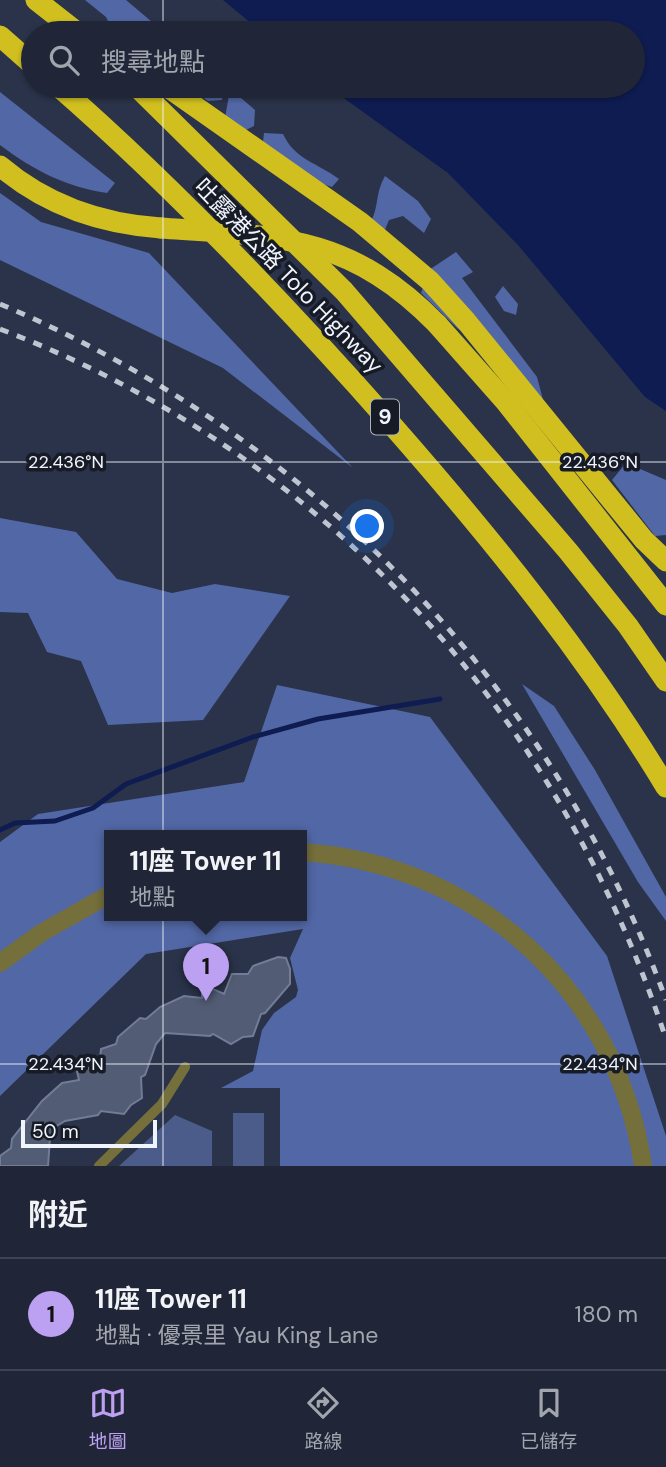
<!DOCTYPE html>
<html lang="zh-TW">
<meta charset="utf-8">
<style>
body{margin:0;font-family:"DM Sans","Noto Sans TC",sans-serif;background:#2d3242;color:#f1f3f6}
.scale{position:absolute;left:21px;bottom:18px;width:136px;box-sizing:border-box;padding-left:7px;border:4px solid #f0f4fd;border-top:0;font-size:19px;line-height:24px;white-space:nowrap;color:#f0f4fd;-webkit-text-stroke:5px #171b25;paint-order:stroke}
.you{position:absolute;left:368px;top:527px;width:24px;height:24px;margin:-18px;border:5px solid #fff;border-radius:50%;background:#1a73e8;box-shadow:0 0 0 10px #1a73e833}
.badge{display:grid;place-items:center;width:46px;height:46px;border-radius:50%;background:#bca0f2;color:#111;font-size:23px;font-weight:700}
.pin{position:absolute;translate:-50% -58px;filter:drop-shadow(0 2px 4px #0008)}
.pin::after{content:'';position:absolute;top:37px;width:24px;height:21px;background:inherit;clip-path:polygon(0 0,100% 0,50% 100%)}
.popup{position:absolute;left:104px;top:830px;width:203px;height:91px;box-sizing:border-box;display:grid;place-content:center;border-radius:0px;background:#202637;filter:drop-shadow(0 2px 5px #0005);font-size:23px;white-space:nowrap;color:#a2a5ad}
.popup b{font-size:26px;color:#f1f3f6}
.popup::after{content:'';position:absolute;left:50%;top:100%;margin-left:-14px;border:14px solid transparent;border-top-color:#202637}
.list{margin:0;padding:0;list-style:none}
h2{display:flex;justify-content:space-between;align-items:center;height:91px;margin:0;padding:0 28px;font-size:30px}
h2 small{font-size:23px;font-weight:400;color:#a2a5ad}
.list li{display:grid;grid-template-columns:46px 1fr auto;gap:21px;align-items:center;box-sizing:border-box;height:112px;padding:0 28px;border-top:2px solid #3d4352}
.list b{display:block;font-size:26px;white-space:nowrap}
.list p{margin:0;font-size:23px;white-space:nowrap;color:#a2a5ad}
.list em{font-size:23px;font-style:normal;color:#a2a5ad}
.icon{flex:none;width:38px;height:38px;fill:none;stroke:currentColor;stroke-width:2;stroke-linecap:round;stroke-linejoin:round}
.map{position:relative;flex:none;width:666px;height:1166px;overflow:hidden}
.search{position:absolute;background:#202637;box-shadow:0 2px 5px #0004;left:21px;right:21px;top:21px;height:77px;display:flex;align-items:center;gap:18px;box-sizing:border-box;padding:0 24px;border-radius:38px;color:#a2a5ad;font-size:26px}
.sheet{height:203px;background:#202637}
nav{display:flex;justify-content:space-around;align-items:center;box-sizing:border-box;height:98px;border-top:2px solid #3d4352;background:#202637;font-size:19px;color:#a2a5ad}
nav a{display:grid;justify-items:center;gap:4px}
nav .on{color:#bca0f2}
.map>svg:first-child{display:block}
</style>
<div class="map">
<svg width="666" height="1166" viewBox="0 0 666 1166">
<rect width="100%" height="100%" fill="#2a3349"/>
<!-- green -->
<g fill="#4b5c8a">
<rect x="233" y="1113" width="31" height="53"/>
<path d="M 175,1115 L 212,1131 L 212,1166 L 119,1166 Z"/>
</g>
<!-- forest -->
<g fill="#5268a6" fill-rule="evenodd">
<path d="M 85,0 L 126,0 L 165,33 L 114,33 L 106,17 Z"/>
<path d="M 194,86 L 223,86 L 222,100 L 208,101 L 192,90 Z"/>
<path d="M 0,92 L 115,183 L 107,193 C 66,187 33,170 0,145 Z"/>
<path d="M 229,95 L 241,98 L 255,110 L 254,126 L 244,131 L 225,118 Z"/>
<path d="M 264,133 L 283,134 C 295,160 318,163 339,179 L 332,187 L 305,178 L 263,142 Z"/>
<path d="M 385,176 L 418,201 L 431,219 L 424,233 L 403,216 L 389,220 L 382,237 L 369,225 C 380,207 374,196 385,176 Z"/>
<path d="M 0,193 L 41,222 L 149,253 L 353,468 L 223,368 L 0,260 Z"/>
<path d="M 456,252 L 473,272 L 462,278 L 537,377 L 545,407 L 485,340 L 458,329 L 421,293 L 429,270 Z"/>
<path d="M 503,286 L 518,304 L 516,315 L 504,311 L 495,297 Z"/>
<path d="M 626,463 L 666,480 L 666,535 L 655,536 L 612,480 Z"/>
<path d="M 0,518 L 76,532 L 117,579 L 172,593 L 215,584 L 290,596 L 203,720 L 108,725 L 81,661 L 47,652 L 28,613 L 0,612 Z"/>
<path d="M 522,684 L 554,706 L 595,770 L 666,897 L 666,921 L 638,882 Z"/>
<path d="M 277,685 L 430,717 L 607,956 L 666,1136 L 666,1166 L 280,1166 L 280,1088 L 221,1088 L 253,1071 L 262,1030 L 274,1013 L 296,997 L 298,990 L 290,958 L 303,929 L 146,954 L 0,1096 L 0,842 L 38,814 L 244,782 ZM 110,835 L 302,835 L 302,915 L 110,915 Z"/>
</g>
<!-- water -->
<path fill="#0e1c52" d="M 223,0 L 666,0 L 666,411 L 645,397 L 518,245 L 448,173 L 327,86 L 633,86 L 633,33 L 263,33 Z"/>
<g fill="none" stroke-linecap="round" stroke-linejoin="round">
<!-- stream -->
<path stroke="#0e1c52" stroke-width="5" d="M 0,830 L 15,823 L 55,821 L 93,808 L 126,784 L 253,737 L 318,719 L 440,699"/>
</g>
<!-- building -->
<path fill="#525c74" stroke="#727c96" stroke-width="2" d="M 278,957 L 286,958 L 290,969 L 290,984 L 265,1013 L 261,1014 L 253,1036 L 243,1037 L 231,1044 L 213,1034 L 210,1036 L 165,1033 L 156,1044 L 145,1075 L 141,1077 L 142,1098 L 131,1105 L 124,1114 L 101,1111 L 98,1115 L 65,1121 L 55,1127 L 50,1138 L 48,1166 L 0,1166 L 0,1156 L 11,1148 L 12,1139 L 42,1101 L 62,1083 L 79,1080 L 76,1067 L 99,1069 L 101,1049 L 116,1044 L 118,1037 L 140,1018 L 146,1019 L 160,1007 L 184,996 L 202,998 L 202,984 L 224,994 L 232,974 L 248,974 L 253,966 Z"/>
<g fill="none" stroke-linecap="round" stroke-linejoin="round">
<!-- service -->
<path stroke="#756f3b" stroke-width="10" d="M 99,1166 L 162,1104 L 185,1067"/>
<!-- tertiary -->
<g stroke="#756f3b" stroke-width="18">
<path d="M 302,852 C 479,864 617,991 643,1166"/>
<path d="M 0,963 L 41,933 L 110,894"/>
</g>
<!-- motorway -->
<g stroke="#d0bf1f" stroke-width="21">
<path d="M 36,0 L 78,33"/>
<path d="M 0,36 L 33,65"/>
<path d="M 58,86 C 177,190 287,306 392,425 C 492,539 587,656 666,787"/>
<path d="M 136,86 L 344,291 L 568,551 L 628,626 L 666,681"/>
<path d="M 166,86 L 360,222 L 430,281 L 466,321 L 644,540 L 666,561"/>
<path d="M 0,166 C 46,205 101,224 161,228"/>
<path d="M 437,324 L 505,401 L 666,605"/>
</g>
<!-- rail -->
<g stroke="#bec4d0" stroke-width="5" stroke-dasharray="9 9" stroke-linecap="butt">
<path d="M 0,304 C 311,436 550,682 666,1000"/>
<path d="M 0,329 C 324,453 558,711 666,1039"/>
</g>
<!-- motorway-bridge -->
<path stroke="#d0bf1f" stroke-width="21" d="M 161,228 C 277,236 350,235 437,324"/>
</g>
<!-- ticks -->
<path fill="none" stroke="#f0f4fd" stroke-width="2" stroke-opacity="0.45" d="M 163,0 L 163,33M 163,86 L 163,1166M 0,462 L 666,462M 0,1064 L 666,1064"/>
<g text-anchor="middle" stroke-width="7" stroke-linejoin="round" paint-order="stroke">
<!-- shield labels -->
<rect fill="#171b25" stroke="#afb3bc" stroke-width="2" x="371" y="399.5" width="28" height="35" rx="5"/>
<g font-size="21" font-weight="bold" fill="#f0f4fd">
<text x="385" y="424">9</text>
</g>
<!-- street labels -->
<g font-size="23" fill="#f0f4fd" stroke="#171b25">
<text transform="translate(289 276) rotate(46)" y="8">吐露港公路 Tolo Highway</text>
</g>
</g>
<g font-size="18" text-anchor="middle" fill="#f0f4fd" stroke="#171b25" stroke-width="7" stroke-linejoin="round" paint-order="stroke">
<text x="66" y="468">22.436°N</text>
<text x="600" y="468">22.436°N</text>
<text x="66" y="1070">22.434°N</text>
<text x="600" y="1070">22.434°N</text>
</g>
</svg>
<div class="scale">50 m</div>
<div class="you"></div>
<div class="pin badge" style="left:206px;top:1001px">1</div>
<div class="popup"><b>11座 Tower 11</b>地點</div>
<div class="search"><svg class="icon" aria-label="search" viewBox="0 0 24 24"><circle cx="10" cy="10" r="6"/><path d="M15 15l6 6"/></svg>搜尋地點</div>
</div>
<section class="sheet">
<h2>附近<small></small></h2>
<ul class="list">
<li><span class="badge">1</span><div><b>11座 Tower 11</b><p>地點 · 優景里 Yau King Lane</p></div><em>180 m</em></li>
</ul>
</section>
<nav>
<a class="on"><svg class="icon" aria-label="map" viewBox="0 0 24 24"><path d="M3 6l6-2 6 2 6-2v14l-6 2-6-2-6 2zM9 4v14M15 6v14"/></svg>地圖</a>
<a><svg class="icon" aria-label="directions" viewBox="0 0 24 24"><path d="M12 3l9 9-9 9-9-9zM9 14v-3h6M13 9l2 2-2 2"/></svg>路線</a>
<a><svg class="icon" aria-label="saved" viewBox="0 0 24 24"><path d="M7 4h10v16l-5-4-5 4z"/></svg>已儲存</a>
</nav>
